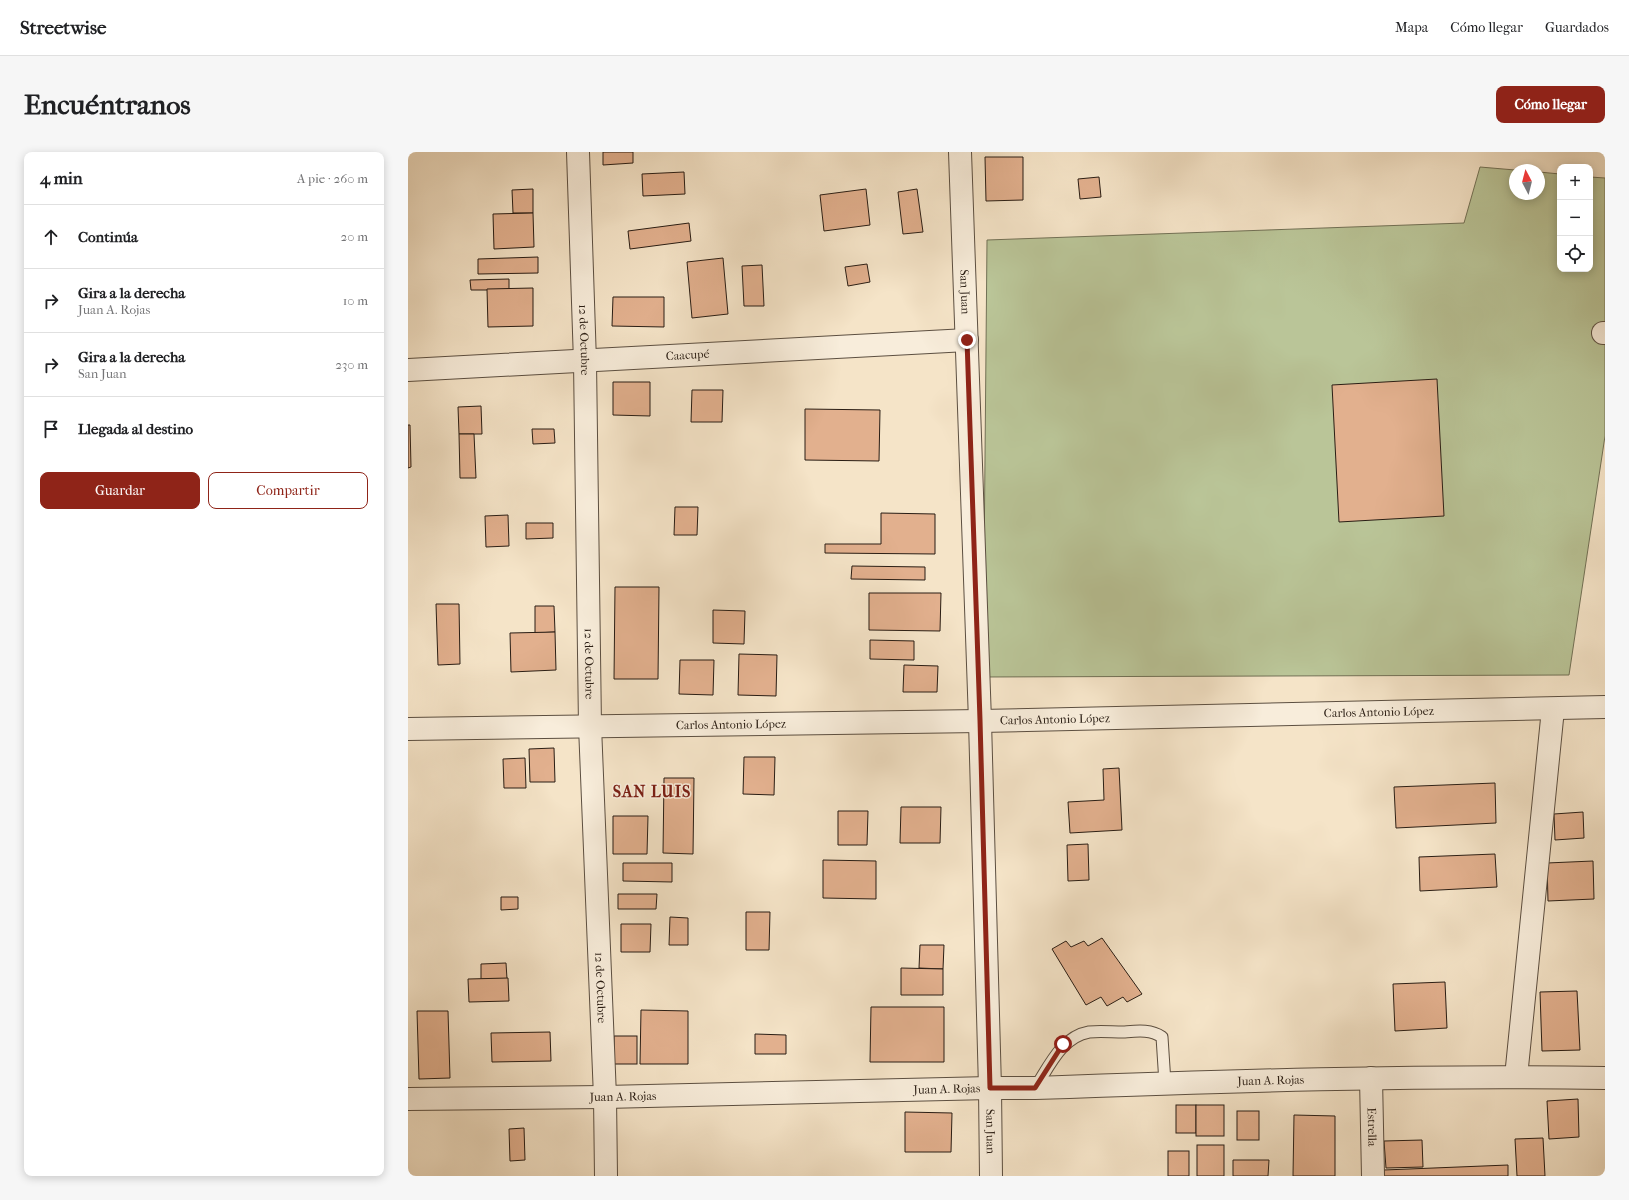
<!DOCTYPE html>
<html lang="es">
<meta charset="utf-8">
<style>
body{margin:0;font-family:"IM FELL French Canon",serif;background:#f6f6f6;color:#202124}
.controls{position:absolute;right:12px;top:12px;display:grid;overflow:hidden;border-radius:8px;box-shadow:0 2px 10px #0003}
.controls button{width:36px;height:36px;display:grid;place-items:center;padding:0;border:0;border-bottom:1px solid #e0e0e0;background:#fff;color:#202124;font:20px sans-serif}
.compass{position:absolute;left:1101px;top:12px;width:36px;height:36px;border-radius:50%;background:#fff;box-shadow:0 2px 10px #0003;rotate:353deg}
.stop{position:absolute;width:12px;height:12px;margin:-9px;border:3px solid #8f2418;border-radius:50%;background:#fff}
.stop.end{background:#8f2418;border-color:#fff;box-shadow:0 1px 4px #0008}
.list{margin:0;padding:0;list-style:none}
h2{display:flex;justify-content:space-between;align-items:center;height:52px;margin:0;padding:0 16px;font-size:17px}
h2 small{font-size:13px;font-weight:400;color:#757577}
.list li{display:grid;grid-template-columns:26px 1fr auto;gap:12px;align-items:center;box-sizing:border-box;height:64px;padding:0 16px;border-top:1px solid #e0e0e0}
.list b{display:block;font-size:15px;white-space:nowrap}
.list p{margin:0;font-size:13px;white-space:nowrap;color:#757577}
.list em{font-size:13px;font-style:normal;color:#757577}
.actions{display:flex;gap:8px;padding:12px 16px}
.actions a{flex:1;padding:9px 0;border:1px solid #8f2418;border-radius:8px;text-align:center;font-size:14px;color:#8f2418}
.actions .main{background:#8f2418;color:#fff}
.icon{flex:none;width:22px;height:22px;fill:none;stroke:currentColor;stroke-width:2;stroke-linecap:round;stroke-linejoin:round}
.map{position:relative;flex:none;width:1197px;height:1024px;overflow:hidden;border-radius:8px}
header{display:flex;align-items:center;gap:24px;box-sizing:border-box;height:56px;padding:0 20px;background:#fff;border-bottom:1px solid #e0e0e0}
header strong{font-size:19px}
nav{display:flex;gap:22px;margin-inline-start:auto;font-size:14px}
.intro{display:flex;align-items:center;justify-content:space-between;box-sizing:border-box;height:96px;padding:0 24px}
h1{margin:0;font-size:28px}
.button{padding:10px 18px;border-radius:8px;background:#8f2418;color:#fff;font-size:14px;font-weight:700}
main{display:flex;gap:24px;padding:0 24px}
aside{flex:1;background:#fff;border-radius:8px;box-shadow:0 2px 10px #0003}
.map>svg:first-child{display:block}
</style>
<header>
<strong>Streetwise</strong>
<nav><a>Mapa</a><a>Cómo llegar</a><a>Guardados</a></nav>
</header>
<div class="intro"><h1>Encuéntranos</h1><a class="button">Cómo llegar</a></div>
<main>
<aside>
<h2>4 min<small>A pie · 260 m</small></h2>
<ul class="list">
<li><svg class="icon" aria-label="ahead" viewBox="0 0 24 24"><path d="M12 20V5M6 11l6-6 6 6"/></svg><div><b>Continúa</b></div><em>20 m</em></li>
<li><svg class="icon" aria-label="right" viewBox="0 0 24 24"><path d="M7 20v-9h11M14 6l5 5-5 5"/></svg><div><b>Gira a la derecha</b><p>Juan A. Rojas</p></div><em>10 m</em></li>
<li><svg class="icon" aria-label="right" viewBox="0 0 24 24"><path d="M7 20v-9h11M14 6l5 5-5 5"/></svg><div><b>Gira a la derecha</b><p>San Juan</p></div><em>230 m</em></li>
<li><svg class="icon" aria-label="arrive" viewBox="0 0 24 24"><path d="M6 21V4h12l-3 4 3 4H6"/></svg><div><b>Llegada al destino</b></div></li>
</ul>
<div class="actions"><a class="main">Guardar</a><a>Compartir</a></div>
</aside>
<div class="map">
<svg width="1197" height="1024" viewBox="0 0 1197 1024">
<rect width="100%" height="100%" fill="#f5e4c8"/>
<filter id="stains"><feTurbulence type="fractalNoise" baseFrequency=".005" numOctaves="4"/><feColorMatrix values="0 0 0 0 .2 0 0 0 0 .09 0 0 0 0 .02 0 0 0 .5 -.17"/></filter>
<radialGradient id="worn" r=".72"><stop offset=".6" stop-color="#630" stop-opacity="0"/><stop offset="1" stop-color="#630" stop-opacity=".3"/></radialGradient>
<!-- green -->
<path fill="#bac598" stroke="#727156" d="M 1072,15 L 1107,18 L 1107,42 L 1131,42 L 1131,20 L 1152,22 L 1152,117 L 1182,117 L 1182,25 L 1197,26 L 1197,284 L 1161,523 L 575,525 L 579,88 L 1056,71 Z"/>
<!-- building -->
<g fill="#e2b08e" stroke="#291d14">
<path d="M 195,0 L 225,0 L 225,11 L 195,13 Z"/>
<path d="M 577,5 L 615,5 L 615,48 L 578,49 Z"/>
<path d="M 276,20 L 277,42 L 235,44 L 234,22 Z"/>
<path d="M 691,25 L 693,45 L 672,47 L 670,27 Z"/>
<path d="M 125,37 L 125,61 L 105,61 L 104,38 Z"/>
<path d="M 458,37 L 462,73 L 416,79 L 412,43 Z"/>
<path d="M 509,37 L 515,80 L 495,82 L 490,40 Z"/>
<path d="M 125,61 L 126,95 L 86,97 L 85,62 Z"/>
<path d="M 281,71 L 283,89 L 222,97 L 220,79 Z"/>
<path d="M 130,105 L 130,121 L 70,122 L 70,107 Z"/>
<path d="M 315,106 L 320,162 L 284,166 L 279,110 Z"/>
<path d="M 459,112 L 462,130 L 440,134 L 437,115 Z"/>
<path d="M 354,113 L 356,154 L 336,154 L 334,114 Z"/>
<path d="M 101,127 L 101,138 L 63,138 L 62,128 Z"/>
<path d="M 125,136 L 125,174 L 80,175 L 79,137 Z"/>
<path d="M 205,145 L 256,145 L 256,175 L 204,174 Z"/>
<path d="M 1029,227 L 1036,364 L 931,370 L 924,233 Z"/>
<path d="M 205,230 L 242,230 L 242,264 L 205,263 Z"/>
<path d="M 284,238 L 315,238 L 314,270 L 283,270 Z"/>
<path d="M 73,254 L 74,282 L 51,282 L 50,255 Z"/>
<path d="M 397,257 L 472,258 L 471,309 L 397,308 Z"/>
<path d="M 0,273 L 2,273 L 3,315 L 0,316 Z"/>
<path d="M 124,277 L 146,277 L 147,291 L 125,292 Z"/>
<path d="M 51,282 L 66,282 L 68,326 L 52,326 Z"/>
<path d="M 267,355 L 290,355 L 289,383 L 266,383 Z"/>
<path d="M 473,361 L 527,362 L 527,402 L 417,401 L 417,392 L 473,392 Z"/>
<path d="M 100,363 L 101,394 L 78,395 L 77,364 Z"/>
<path d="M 118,371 L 145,371 L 145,386 L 118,387 Z"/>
<path d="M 444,414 L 517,415 L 517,428 L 443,427 Z"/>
<path d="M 207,435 L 251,435 L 250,527 L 206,527 Z"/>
<path d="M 461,441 L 533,441 L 532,479 L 461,478 Z"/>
<path d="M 28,452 L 51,452 L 52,512 L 30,513 Z"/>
<path d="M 127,454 L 146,454 L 147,480 L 127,481 Z"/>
<path d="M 305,458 L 337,459 L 336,492 L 305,491 Z"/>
<path d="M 147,480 L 148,518 L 103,520 L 102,481 Z"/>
<path d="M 462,488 L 506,489 L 506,508 L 462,507 Z"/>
<path d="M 331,502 L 369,503 L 368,544 L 330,543 Z"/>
<path d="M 272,508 L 306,508 L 305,543 L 271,542 Z"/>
<path d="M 496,513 L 530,514 L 529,540 L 495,540 Z"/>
<path d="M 146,596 L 147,630 L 122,630 L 121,597 Z"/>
<path d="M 336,605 L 367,605 L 366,643 L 335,642 Z"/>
<path d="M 117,606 L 118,636 L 96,636 L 95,607 Z"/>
<path d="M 711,616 L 714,678 L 662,681 L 660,650 L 696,648 L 695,617 Z"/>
<path d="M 256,626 L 286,626 L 285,702 L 255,701 Z"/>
<path d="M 1087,631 L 1088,671 L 988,676 L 986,635 Z"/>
<path d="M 493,655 L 533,655 L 532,691 L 492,691 Z"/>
<path d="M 430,659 L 460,659 L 459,693 L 430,693 Z"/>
<path d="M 1175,660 L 1176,686 L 1147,688 L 1146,662 Z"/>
<path d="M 205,664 L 240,664 L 239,702 L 205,702 Z"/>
<path d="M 680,692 L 681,728 L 660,729 L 659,693 Z"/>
<path d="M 1087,702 L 1089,735 L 1012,739 L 1011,705 Z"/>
<path d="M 415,708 L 468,709 L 468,747 L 415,746 Z"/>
<path d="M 1185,709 L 1186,747 L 1140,749 L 1139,711 Z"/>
<path d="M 215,711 L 264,711 L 264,730 L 215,729 Z"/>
<path d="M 210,742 L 249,742 L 248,757 L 210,757 Z"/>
<path d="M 93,745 L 110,745 L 110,757 L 93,758 Z"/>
<path d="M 338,760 L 362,760 L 361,798 L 338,798 Z"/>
<path d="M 262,765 L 280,766 L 280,793 L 261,793 Z"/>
<path d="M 213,772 L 243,772 L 242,800 L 213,800 Z"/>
<path d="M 694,786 L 734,842 L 719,850 L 715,845 L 699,854 L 693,845 L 678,853 L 644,797 L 658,789 L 663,795 L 676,789 L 680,794 Z"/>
<path d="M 512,793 L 536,793 L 535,817 L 511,816 Z"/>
<path d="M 98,811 L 99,827 L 73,827 L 73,812 Z"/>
<path d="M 493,816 L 535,817 L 535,843 L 493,843 Z"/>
<path d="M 100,826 L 101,849 L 61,850 L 60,827 Z"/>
<path d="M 1037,830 L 1039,876 L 987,879 L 985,832 Z"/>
<path d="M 1169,839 L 1172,898 L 1134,899 L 1132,840 Z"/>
<path d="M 463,855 L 536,855 L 536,910 L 462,910 Z"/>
<path d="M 233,858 L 280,859 L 280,912 L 232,912 Z"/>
<path d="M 9,859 L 40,859 L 42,926 L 11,927 Z"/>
<path d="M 142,880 L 143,909 L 84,910 L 83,881 Z"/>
<path d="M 347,882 L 378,883 L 378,902 L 347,902 Z"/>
<rect x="206" y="884" width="23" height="28"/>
<path d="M 1170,947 L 1171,985 L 1141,987 L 1139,949 Z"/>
<rect x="768" y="953" width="20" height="28"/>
<rect x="788" y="953" width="28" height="31"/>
<rect x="829" y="959" width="22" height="29"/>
<path d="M 497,960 L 544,961 L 543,1000 L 497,1000 Z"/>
<path d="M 886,963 L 927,964 L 927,1024 L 885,1024 Z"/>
<path d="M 116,976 L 117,1008 L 102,1009 L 101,977 Z"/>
<path d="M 1135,986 L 1137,1024 L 1109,1024 L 1107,987 Z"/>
<path d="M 1014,988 L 1015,1015 L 978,1016 L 976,989 Z"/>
<rect x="789" y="993" width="27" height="31"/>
<rect x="760" y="999" width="21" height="25"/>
<path d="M 825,1008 L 861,1008 L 860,1024 L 825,1024 Z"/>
<path d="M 1100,1013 L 1100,1024 L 976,1024 L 976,1018 Z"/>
</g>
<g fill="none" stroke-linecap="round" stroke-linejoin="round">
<!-- service casing -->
<g stroke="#5c4f41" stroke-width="13">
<path id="service" d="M 627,936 C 641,915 653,885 681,880 C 692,879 704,880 715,880 C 729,879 742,877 754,885 L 757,931"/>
</g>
<!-- minor casing -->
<g stroke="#5c4f41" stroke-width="24">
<g id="minor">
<path id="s1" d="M 170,0 L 177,210 L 182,574 L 197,945 L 198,1024"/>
<path id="s2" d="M 552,0 L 572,569 L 582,936 L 583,1024"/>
<path d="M 1195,181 L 1197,181"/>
<path id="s3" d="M 0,218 L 559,188"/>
<path id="s4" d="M 0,577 L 572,569 L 1197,555"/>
<path d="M 1108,925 L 1145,557"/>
<path id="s5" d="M 963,926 L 965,1024"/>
<path id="s6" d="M 0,947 L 197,945 L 582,936 L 627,936 C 817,929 1007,923 1197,926"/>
</g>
</g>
<!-- service -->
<use href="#service" stroke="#f8eddb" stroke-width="11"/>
<!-- minor -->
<use href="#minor" stroke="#f8eddb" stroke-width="22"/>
</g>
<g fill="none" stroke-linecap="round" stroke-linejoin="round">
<!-- route -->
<path stroke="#8f2418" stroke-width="5" d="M 559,188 L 572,568 L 582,936 L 627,936 L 655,892"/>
</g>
<g text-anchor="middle" stroke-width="3" stroke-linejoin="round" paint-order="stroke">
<!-- street labels -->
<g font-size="12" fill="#291d14" stroke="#f8eddb">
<text dy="4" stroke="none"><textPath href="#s2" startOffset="140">San Juan</textPath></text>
<text dy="4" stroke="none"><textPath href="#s1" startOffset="188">12 de Octubre</textPath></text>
<text dy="4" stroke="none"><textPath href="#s3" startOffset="280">Caacupé</textPath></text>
<text dy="4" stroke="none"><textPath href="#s1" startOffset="512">12 de Octubre</textPath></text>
<text dy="4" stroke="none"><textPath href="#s4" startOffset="971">Carlos Antonio López</textPath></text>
<text dy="4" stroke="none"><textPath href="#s4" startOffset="647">Carlos Antonio López</textPath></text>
<text dy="4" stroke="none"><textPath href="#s4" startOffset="323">Carlos Antonio López</textPath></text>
<text dy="4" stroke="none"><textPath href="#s1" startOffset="836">12 de Octubre</textPath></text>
<text dy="4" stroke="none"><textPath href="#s6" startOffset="863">Juan A. Rojas</textPath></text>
<text dy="4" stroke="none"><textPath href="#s6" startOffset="539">Juan A. Rojas</textPath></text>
<text dy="4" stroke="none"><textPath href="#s6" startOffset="215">Juan A. Rojas</textPath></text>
<text dy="4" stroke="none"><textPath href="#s5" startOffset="49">Estrella</textPath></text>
<text dy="4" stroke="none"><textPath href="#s2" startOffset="980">San Juan</textPath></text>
</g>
<!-- district labels -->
<g font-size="16" font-weight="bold" letter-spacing="1" fill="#7a1f14" stroke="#f8eddb">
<text x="244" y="645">SAN LUIS</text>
</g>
</g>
<rect width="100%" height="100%" filter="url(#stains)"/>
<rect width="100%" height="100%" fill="url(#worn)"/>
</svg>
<div class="controls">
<button>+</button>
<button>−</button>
<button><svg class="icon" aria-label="locate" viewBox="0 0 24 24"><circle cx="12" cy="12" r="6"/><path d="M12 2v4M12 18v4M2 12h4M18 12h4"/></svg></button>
</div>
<svg class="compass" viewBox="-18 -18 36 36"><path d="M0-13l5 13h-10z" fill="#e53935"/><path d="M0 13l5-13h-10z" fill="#757577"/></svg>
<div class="stop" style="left:655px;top:892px"></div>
<div class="stop end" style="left:559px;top:188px"></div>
</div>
</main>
